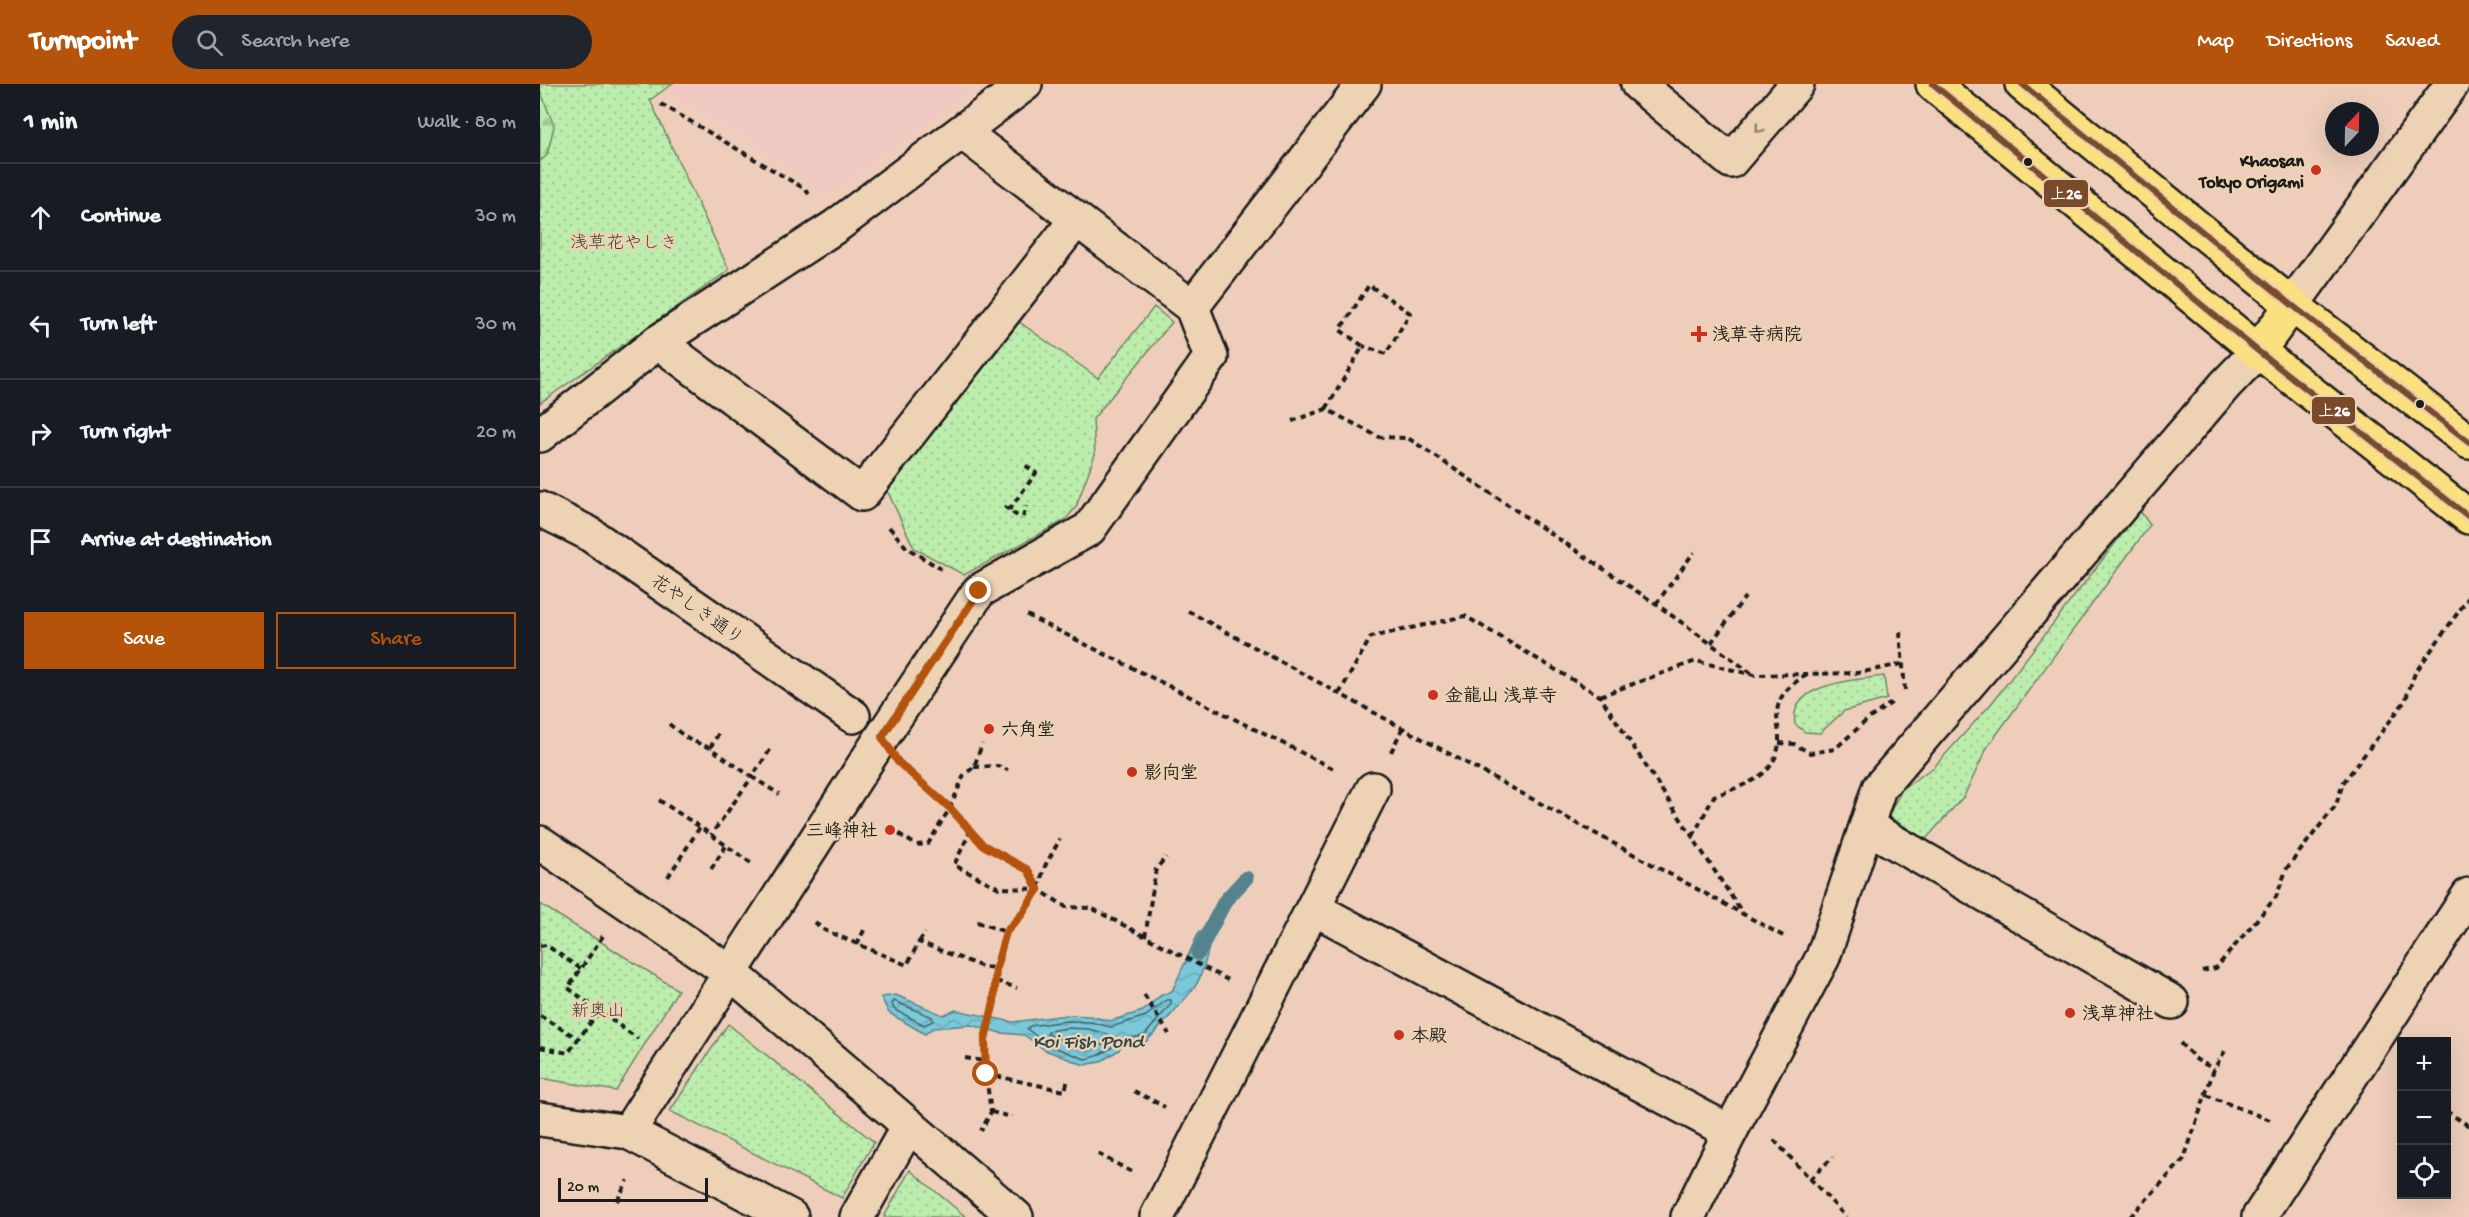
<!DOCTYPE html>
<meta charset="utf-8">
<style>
body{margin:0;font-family:"Gochi Hand","Klee One",sans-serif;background:#20242c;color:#f1f3f6}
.controls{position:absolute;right:18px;bottom:18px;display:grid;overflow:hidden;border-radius:0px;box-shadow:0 6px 24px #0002}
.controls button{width:54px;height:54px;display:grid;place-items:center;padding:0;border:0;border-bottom:2px solid #363941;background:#171b24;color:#f1f3f6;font:30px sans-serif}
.compass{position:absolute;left:1785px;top:18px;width:54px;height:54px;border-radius:50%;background:#171b24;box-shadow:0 6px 24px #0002;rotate:22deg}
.scale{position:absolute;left:18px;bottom:15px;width:150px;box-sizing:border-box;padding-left:6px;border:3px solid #1c1c1c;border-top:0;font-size:16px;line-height:21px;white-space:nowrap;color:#1c1c1c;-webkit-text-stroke:4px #edd2b4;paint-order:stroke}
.stop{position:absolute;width:18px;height:18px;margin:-14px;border:4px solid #b45309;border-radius:50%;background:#fff}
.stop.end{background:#b45309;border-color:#fff;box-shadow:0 2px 6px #0008}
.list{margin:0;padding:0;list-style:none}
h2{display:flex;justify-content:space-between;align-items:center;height:78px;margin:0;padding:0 24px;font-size:26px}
h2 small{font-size:20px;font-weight:400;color:#9ea1a6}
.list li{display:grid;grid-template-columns:39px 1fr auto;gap:18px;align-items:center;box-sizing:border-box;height:108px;padding:0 24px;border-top:2px solid #363941}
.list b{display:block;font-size:22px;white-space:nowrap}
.list em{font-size:20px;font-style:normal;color:#9ea1a6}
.actions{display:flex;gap:12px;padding:18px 24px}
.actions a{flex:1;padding:14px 0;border:2px solid #b45309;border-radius:0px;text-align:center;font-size:21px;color:#b45309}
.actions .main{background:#b45309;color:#fff}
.icon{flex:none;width:33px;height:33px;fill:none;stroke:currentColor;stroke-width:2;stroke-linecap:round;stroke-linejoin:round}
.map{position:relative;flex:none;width:1929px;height:1133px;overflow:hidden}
header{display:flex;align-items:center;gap:36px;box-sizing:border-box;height:84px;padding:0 30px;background:#b45309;color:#fff}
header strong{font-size:28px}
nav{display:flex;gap:33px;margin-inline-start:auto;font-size:21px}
.search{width:420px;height:54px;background:#20242c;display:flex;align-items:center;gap:15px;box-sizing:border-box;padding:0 21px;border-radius:33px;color:#9ea1a6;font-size:22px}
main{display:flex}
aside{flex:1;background:#171b24}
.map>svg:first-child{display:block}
</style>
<header>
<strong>Turnpoint</strong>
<div class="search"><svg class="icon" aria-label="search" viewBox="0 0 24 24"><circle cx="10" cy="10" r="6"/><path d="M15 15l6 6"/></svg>Search here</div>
<nav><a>Map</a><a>Directions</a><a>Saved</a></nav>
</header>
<main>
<aside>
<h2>1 min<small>Walk · 80 m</small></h2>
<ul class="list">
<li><svg class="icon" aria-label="ahead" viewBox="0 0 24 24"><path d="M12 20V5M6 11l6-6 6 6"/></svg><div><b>Continue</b></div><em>30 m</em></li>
<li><svg class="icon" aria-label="left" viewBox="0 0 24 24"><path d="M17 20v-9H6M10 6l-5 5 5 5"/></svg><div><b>Turn left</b></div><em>30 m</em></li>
<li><svg class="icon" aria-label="right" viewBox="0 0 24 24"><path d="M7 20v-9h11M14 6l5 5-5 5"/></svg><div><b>Turn right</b></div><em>20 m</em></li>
<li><svg class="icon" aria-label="arrive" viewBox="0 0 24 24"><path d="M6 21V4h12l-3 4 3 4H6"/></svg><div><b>Arrive at destination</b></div></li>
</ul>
<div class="actions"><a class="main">Save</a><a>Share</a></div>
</aside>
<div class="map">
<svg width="1929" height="1133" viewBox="0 0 1929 1133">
<defs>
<pattern id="green-dots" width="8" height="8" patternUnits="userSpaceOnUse" patternTransform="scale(1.5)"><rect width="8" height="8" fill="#bcedad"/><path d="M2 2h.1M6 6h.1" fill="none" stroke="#a1cb94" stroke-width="1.8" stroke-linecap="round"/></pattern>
<pattern id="forest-firs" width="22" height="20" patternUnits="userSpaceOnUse" patternTransform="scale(1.5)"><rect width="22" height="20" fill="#bcedad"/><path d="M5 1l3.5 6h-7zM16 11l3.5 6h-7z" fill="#a1cb94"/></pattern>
<pattern id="water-waves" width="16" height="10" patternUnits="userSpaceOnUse" patternTransform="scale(1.5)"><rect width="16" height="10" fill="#7ac8d8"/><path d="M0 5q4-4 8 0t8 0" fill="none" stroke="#69abb9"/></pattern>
</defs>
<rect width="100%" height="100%" fill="#eecebb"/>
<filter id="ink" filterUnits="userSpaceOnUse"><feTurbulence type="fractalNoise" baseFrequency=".0167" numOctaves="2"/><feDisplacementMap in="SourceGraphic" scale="12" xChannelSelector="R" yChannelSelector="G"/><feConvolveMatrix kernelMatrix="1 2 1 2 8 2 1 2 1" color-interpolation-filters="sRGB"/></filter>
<g filter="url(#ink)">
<!-- built -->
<path fill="#f0c9c3" d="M 138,0 L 419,0 L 427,10 L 288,113 L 202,52 L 127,8 Z"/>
<!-- green -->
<g fill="url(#green-dots)" stroke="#6c8464" stroke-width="1.5">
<path d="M 0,0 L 132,0 L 110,16 L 189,186 L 0,319 Z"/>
<path d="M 614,223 L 632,238 L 553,335 L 555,370 L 536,423 L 525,436 L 424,491 L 374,464 L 346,404 L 475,235 L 558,294 Z"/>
<path d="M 1600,427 L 1610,441 L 1448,662 L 1424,712 L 1385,756 L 1348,732 L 1363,704 L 1394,683 L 1451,620 Z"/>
<path d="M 1344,592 L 1347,615 L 1304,627 L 1280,649 L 1265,648 L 1255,640 C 1248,599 1315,596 1344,592 Z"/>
<path d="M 0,820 L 138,906 L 76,1007 L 0,994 Z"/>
<path d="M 188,940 L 334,1058 L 302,1114 L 130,1027 Z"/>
<path d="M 370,1086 L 426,1133 L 344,1133 Z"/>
</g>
<!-- forest -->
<path fill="url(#forest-firs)" stroke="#6c8464" stroke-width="1.5" d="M 0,6 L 14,42 L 7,71 L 0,77 Z"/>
<!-- water -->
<path fill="url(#water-waves)" stroke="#54838d" stroke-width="1.5" d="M 659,848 L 671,857 C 666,871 664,889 656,901 C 652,908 609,956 605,958 C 599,962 589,960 582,960 L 579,966 L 560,978 L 544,981 L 505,966 L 484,951 L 461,949 L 431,941 L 393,944 L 385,950 L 349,929 L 341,913 L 356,911 L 403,931 L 416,926 L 473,938 L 527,931 L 550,932 L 570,937 L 603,927 L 620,912 L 632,907 Z"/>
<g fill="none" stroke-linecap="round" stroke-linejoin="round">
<!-- shore -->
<g stroke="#426167" stroke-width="1.5">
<path d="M 627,916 L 631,916 L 631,920 L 604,952 L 580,955 L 571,964 L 557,972 L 545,975 L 508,961 L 487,945 L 490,942 L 527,937 L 550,938 L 571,943 L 606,932 Z"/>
<path d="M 354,917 L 392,933 L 393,937 L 384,941 L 354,925 L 352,920 Z"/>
<path d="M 527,944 L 548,945 L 568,950 L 570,954 L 567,958 L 547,967 L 507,950 L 509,947 Z"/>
</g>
<!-- stream -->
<path stroke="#54838d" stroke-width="15" d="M 658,869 L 685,817 L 706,794"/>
<!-- minor casing -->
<g stroke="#1c1c1c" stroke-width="38">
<g id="minor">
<path d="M 1098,0 L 1191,77 L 1257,0"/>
<path d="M 1752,221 L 1912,0"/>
<path d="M 652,223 L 824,0"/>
<path d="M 118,258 L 322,410 L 536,136"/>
<path d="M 0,351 L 118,258 L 296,142 L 485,0"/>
<path d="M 0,425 L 48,449 L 313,632"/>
<path d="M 1328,743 L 1632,918"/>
<path d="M 0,759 L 191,889 L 476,1133"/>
<path d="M 773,824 L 1190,1048"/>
<path d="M 0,1035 L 88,1048 L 251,1133"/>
<path d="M 88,1048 L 342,653 L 439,507 L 549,445 L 671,273 L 652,223 L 422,48"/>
<path d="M 317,1133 L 369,1041"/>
<path d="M 617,1133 L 833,705"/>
<path d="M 1148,1133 L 1190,1048 L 1283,873 L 1339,704 L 1686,300 L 1718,267"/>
<path d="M 1719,1133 L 1929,811"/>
</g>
</g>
<!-- major casing -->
<g stroke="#1c1c1c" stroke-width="38">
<g id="major">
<path d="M 1393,0 L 1718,267 L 1929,433"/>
<path d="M 1482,0 L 1752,221 L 1929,358"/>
<path d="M 1718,267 L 1752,221"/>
</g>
</g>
<!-- path -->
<g stroke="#1c1c1c" stroke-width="4" stroke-dasharray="6 4.5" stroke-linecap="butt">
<path d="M 121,20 L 265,105 L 269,110"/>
<path d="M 786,325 L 823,262 L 800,246 L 829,201 L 870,229 L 846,270 L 823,262"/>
<path d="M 752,337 L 786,325 L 839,353 L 868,354 L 1116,520 L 1214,591"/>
<path d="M 464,422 L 481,435"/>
<path d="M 469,426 L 496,389 L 485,381"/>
<path d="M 483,433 L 486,422"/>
<path d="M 349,443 L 367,464 L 401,485"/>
<path d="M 1116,520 L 1154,468"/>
<path d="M 648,527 L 1245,853"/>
<path d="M 487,531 L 794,685"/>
<path d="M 1360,548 L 1365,606"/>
<path d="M 1171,559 L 1205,513"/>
<path d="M 799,610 L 831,553 L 925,532 L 1060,612 L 1203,830"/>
<path d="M 1060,612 L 1156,577 L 1214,591 L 1318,589 L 1362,580"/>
<path d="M 129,640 L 148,655 L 170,664 L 212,693 L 171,751"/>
<path d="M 1239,659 L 1254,660 L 1270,669 L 1295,665 L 1327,636 L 1354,617"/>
<path d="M 170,664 L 180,647"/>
<path d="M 230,666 L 212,693 L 239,710"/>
<path d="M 851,668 L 862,645"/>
<path d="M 434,683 L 458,682 L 468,686"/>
<path d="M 370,689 L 410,724 L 443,761 L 488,786 L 498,805 L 482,830 L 466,848 L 456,884 L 454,918 L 445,955 L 444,977 L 451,1028 L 441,1047"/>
<path d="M 119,716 L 160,743"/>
<path d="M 431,746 L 414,781 L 459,804 L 498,805 L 526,823 L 551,824 L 688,896"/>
<path d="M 359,750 L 376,761 L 388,760 L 410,724 L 424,691 L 434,683 L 442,660"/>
<path d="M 1153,752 L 1174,712 C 1191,706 1221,697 1231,681 C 1255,645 1212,624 1266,591"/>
<path d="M 171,785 L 186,762"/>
<path d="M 128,793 L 160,743 L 211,779"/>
<path d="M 498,804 L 505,782 L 520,755"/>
<path d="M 275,838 L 282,845 L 367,881 L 379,858 L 443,883 L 456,884"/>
<path d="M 437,838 L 466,848"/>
<path d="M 63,852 L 28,904 L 98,955"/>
<path d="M 605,853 L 616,785 L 626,773"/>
<path d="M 379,858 L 385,849"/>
<path d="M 317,861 L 325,844"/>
<path d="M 0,862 L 6,861 L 41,885"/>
<path d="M 1662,887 L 1676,884 L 1736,813 L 1747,784 L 1796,721 L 1803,699 L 1865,617 L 1875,589 L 1929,513"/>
<path d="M 456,897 L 477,904"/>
<path d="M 604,911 L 629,950"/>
<path d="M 0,932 L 39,955"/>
<path d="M 1640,959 L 1657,976 L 1674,985"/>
<path d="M 0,963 L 28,969 L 60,926"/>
<path d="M 425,974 L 444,977"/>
<path d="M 446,990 L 525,1007 L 528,995"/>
<path d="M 594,1007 L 625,1023"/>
<path d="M 1666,1011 L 1730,1036"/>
<path d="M 1906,1027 L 1929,1042"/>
<path d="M 451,1028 L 472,1033"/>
<path d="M 1234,1056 L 1306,1133"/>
<path d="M 558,1070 L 592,1088"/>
<path d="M 1270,1095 L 1293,1073"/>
<path d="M 77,1117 L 88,1096"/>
<path d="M 1590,1133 L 1644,1075 L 1674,985 L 1685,967"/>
</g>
<!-- minor -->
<use href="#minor" stroke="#edd2b4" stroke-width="33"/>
<!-- major -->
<use href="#major" stroke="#fbe080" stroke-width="33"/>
<!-- bus-1 casing -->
<g stroke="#edd2b4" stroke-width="10">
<g id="bus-1">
<path d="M 1393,0 L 1718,267 L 1929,433"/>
<path d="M 1482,0 L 1752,221 L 1929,358"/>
</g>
</g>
<!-- bus-1 -->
<use href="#bus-1" stroke="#7a4b2a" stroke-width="6"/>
</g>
<!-- one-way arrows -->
<defs><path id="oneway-chevron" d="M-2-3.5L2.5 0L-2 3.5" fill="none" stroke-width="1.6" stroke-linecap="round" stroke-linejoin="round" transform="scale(1.5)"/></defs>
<use stroke="#8f8070" href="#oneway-chevron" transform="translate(1219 45) rotate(130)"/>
</g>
<g fill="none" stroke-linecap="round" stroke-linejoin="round" filter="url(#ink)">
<!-- route -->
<path stroke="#b45309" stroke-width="8" d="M 439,507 L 342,653 L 358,678 L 410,724 L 443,761 L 488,786 L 498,805 L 482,830 L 466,848 L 456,884 L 454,918 L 445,955 L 446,990"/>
</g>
<!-- markers -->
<g fill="#1c1c1c" stroke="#edd2b4" stroke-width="2">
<circle cx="1488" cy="78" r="5"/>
<circle cx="1880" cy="320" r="5"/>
</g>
<g fill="#c8321e" stroke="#edd2b4" stroke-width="2">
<circle cx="1776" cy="86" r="6"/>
<path d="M1156 241h6v6h6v6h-6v6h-6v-6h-6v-6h6z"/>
<circle cx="893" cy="611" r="6"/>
<circle cx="449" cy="645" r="6"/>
<circle cx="592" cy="688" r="6"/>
<circle cx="350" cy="746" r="6"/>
<circle cx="1530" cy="929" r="6"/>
<circle cx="859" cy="951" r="6"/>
</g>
<g text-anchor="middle" stroke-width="5" stroke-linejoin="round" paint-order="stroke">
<!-- poi labels -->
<g font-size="18" font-weight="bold" fill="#1c1c1c" stroke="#edd2b4" text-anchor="start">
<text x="1764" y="82" text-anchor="end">Khaosan<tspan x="1764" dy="21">Tokyo Origami</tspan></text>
<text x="1172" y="256">浅草寺病院</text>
<text x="905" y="617">金龍山 浅草寺</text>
<text x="461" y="651">六角堂</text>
<text x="604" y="694">影向堂</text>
<text x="338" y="752" text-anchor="end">三峰神社</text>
<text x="1542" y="935">浅草神社</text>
<text x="871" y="957">本殿</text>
</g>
<!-- park labels -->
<g font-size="18" fill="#3c4639" stroke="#edd2b4">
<text x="84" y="164">浅草花やしき</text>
<text x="58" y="932">新奥山</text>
</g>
<!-- street labels -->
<g font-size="18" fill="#1c1c1c" stroke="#edd2b4">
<text transform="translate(158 525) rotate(35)" y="6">花やしき通り</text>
</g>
<!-- water labels -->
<g font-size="20" font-style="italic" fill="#34474b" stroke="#edd2b4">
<text x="548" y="963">Koi Fish Pond</text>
</g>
</g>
<g stroke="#edd2b4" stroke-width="2">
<rect x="1503" y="95" width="46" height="29" rx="6" fill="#7a4b2a"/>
<rect x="1771" y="312" width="45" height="29" rx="6" fill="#7a4b2a"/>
</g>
<g font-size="16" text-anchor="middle" font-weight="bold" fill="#fff">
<text x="1526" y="115">上26</text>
<text x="1794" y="332">上26</text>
</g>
</svg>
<div class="controls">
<button>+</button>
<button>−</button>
<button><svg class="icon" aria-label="locate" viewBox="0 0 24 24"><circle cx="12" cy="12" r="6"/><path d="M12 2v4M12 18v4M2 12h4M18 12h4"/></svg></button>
</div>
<svg class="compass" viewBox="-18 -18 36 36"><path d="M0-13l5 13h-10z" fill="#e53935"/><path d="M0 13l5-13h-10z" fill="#9ea1a6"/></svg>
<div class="scale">20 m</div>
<div class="stop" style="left:446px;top:990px"></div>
<div class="stop end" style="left:439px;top:507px"></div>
</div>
</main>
